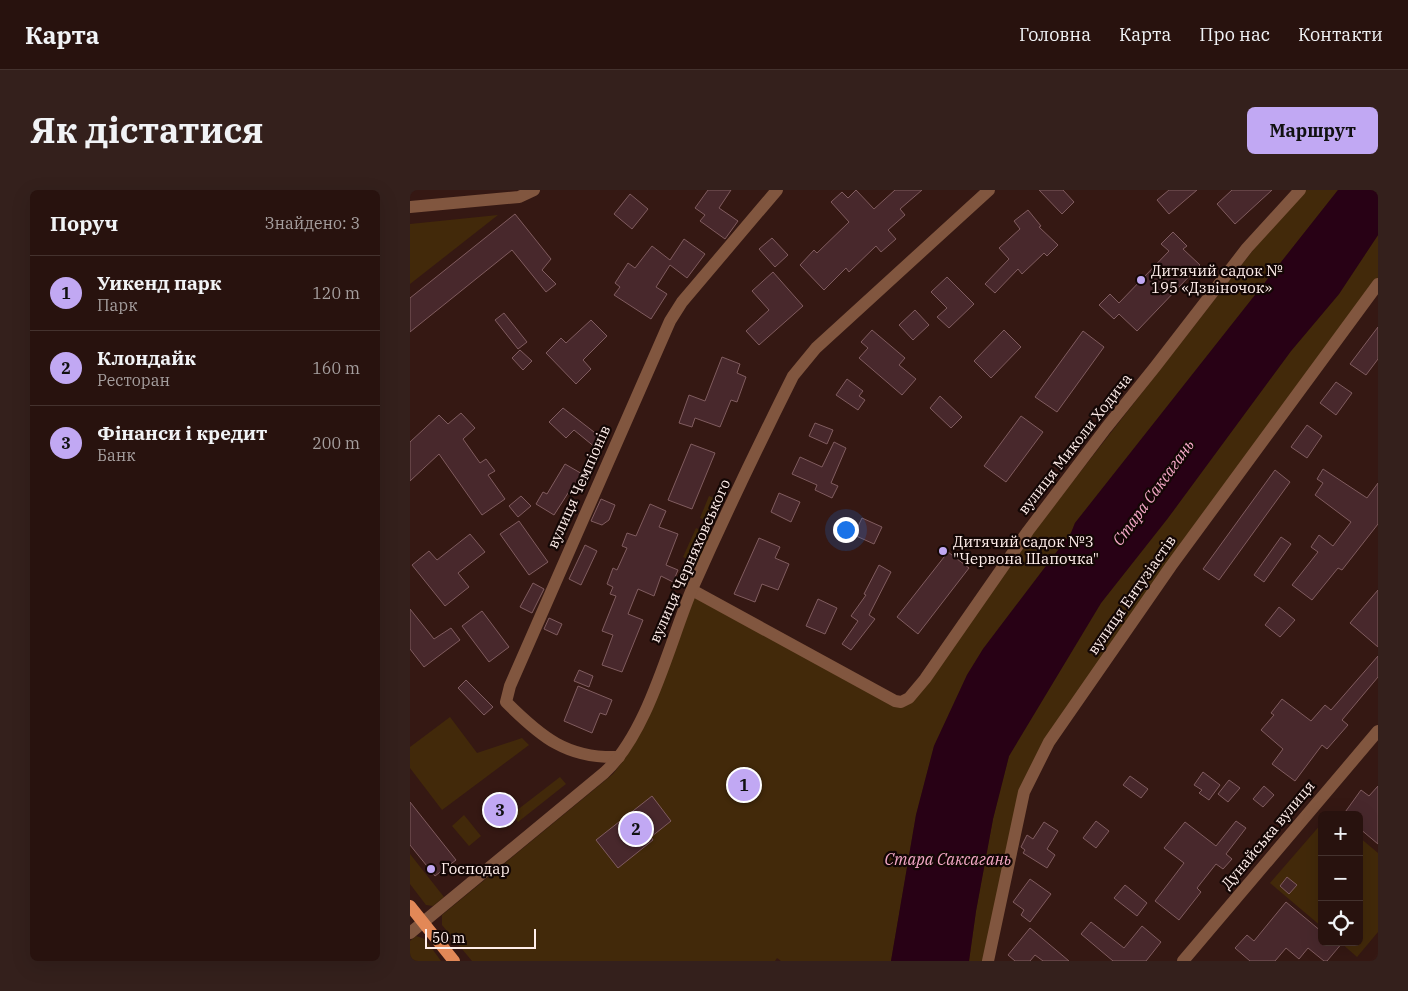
<!DOCTYPE html>
<html lang="uk">
<meta charset="utf-8">
<style>
body{margin:0;font-family:"IBM Plex Serif",serif;background:#34201c;color:#f1f3f6}
.controls{position:absolute;right:15px;bottom:15px;display:grid;overflow:hidden;border-radius:8px;box-shadow:0 5px 20px #0002}
.controls button{width:45px;height:45px;display:grid;place-items:center;padding:0;border:0;border-bottom:1px solid #44322e;background:#28120e;color:#f1f3f6;font:25px sans-serif}
.scale{position:absolute;left:15px;bottom:12px;width:111px;box-sizing:border-box;padding-left:5px;border:2px solid #ffeeeb;border-top:0;font-size:14px;line-height:18px;white-space:nowrap;color:#ffeeeb;-webkit-text-stroke:4px #140705;paint-order:stroke}
.you{position:absolute;left:435px;top:339px;width:18px;height:18px;margin:-12px;border:4px solid #fff;border-radius:50%;background:#1a73e8;box-shadow:0 0 0 8px #1a73e833}
.badge{display:grid;place-items:center;width:32px;height:32px;border-radius:50%;background:#c1a8f3;color:#111;font-size:16px;font-weight:700}
.pin{position:absolute;translate:-50% -50%;border:2px solid #fff;box-shadow:0 1px 5px #0006}
.list{margin:0;padding:0;list-style:none}
h2{display:flex;justify-content:space-between;align-items:center;height:65px;margin:0;padding:0 20px;font-size:21px}
h2 small{font-size:16px;font-weight:400;color:#a59e9e}
.list li{display:grid;grid-template-columns:32px 1fr auto;gap:15px;align-items:center;box-sizing:border-box;height:75px;padding:0 20px;border-top:1px solid #44322e}
.list b{display:block;font-size:19px;white-space:nowrap}
.list p{margin:0;font-size:16px;white-space:nowrap;color:#a59e9e}
.list em{font-size:16px;font-style:normal;color:#a59e9e}
.icon{flex:none;width:28px;height:28px;fill:none;stroke:currentColor;stroke-width:2;stroke-linecap:round;stroke-linejoin:round}
.map{position:relative;flex:none;width:968px;height:771px;overflow:hidden;border-radius:8px}
header{display:flex;align-items:center;gap:30px;box-sizing:border-box;height:70px;padding:0 25px;background:#28120e;border-bottom:1px solid #44322e}
header strong{font-size:24px}
nav{display:flex;gap:28px;margin-inline-start:auto;font-size:18px}
.intro{display:flex;align-items:center;justify-content:space-between;box-sizing:border-box;height:120px;padding:0 30px}
h1{margin:0;font-size:35px}
.button{padding:12px 22px;border-radius:8px;background:#c1a8f3;color:#111;font-size:18px;font-weight:700}
main{display:flex;gap:30px;padding:0 30px}
aside{flex:1;background:#28120e;border-radius:8px;box-shadow:0 5px 20px #0002}
.map>svg:first-child{display:block}
</style>
<header>
<strong>Карта</strong>
<nav><a>Головна</a><a>Карта</a><a>Про нас</a><a>Контакти</a></nav>
</header>
<div class="intro"><h1>Як дістатися</h1><a class="button">Маршрут</a></div>
<main>
<aside>
<h2>Поруч<small>Знайдено: 3</small></h2>
<ul class="list">
<li><span class="badge">1</span><div><b>Уикенд парк</b><p>Парк</p></div><em>120 m</em></li>
<li><span class="badge">2</span><div><b>Клондайк</b><p>Ресторан</p></div><em>160 m</em></li>
<li><span class="badge">3</span><div><b>Фінанси і кредит</b><p>Банк</p></div><em>200 m</em></li>
</ul>
</aside>
<div class="map">
<svg width="968" height="771" viewBox="0 0 968 771">
<rect width="100%" height="100%" fill="#351813"/>
<!-- green -->
<g fill="#42290a" fill-rule="evenodd">
<path d="M 890,0 L 928,0 L 665,333 L 661,343 L 573,459 L 557,485 L 524,556 L 506,625 L 481,771 L 371,771 L 367,768 L 365,771 L 62,771 L 32,735 L 32,725 L 203,584 C 243,536 262,463 285,405 L 491,512 ZM 242,606 L 261,631 L 241,647 L 243,650 L 208,678 Z"/>
<path d="M 88,25 L 0,94 L 0,34 Z"/>
<path d="M 968,45 L 968,94 L 744,400 L 614,602 L 578,771 L 559,771 L 566,721 L 583,629 L 599,566 L 691,413 L 758,328 L 881,161 L 929,104 Z"/>
<path d="M 299,306 L 313,311 L 304,334 L 290,328 Z"/>
<path d="M 286,338 L 301,345 L 289,374 L 273,367 Z"/>
<path d="M 40,527 L 67,563 L 112,548 L 119,555 L 32,620 L 0,578 L 0,557 Z"/>
<path d="M 150,587 L 156,594 L 108,632 L 102,624 Z"/>
<path d="M 54,625 L 71,646 L 59,656 L 42,636 Z"/>
<path d="M 912,633 L 912,737 L 860,693 Z"/>
<path d="M 949,647 L 968,663 L 968,742 L 947,767 L 930,752 L 949,752 Z"/>
<path d="M 0,664 L 34,707 L 23,716 L 16,715 L 0,694 Z"/>
<path d="M 6,746 L 15,749 L 31,771 L 3,771 L 0,768 L 0,751 Z"/>
</g>
<!-- water -->
<path fill="#280115" d="M 928,0 L 968,0 L 968,45 L 929,104 L 881,161 L 758,328 L 691,413 L 599,566 L 583,629 L 566,721 L 559,771 L 481,771 L 506,625 L 524,556 L 557,485 L 573,459 L 661,343 L 665,333 Z"/>
<!-- building -->
<g fill="#48282c" stroke="#805c5f">
<path d="M 298,0 L 321,0 L 309,18 L 328,31 L 315,49 L 290,31 L 295,25 L 285,18 Z"/>
<path d="M 446,0 L 464,19 L 485,0 L 512,0 L 490,19 L 495,25 L 478,40 L 486,49 L 471,62 L 466,56 L 439,82 L 436,78 L 414,100 L 390,75 L 404,60 L 407,63 L 439,32 L 421,12 L 432,2 L 438,8 Z"/>
<path d="M 629,0 L 653,0 L 664,12 L 652,24 Z"/>
<path d="M 759,0 L 787,0 L 759,24 L 747,10 Z"/>
<path d="M 822,0 L 862,0 L 825,34 L 807,14 Z"/>
<path d="M 220,4 L 238,19 L 222,39 L 204,24 Z"/>
<path d="M 618,20 L 631,36 L 629,37 L 648,55 L 637,66 L 634,63 L 612,84 L 608,79 L 585,103 L 575,94 L 599,69 L 589,58 L 610,39 L 604,31 Z"/>
<path d="M 105,24 L 141,69 L 132,80 L 146,94 L 136,102 L 102,60 L 0,142 L 0,108 Z"/>
<path d="M 763,42 L 777,56 L 773,59 L 790,75 L 727,141 L 709,124 L 704,129 L 689,115 L 700,104 L 709,113 L 759,61 L 751,54 Z"/>
<path d="M 362,48 L 378,65 L 365,77 L 349,59 Z"/>
<path d="M 274,49 L 295,64 L 277,88 L 260,75 L 246,97 L 257,104 L 241,129 L 204,105 L 210,97 L 205,93 L 218,73 L 225,78 L 242,56 L 260,70 Z"/>
<path d="M 363,82 L 393,116 L 349,155 L 336,141 L 359,120 L 342,101 Z"/>
<path d="M 537,87 L 564,114 L 539,138 L 527,127 L 537,118 L 521,102 Z"/>
<path d="M 505,120 L 519,135 L 503,150 L 489,135 Z"/>
<path d="M 94,123 L 117,152 L 108,159 L 85,130 Z"/>
<path d="M 181,130 L 197,146 L 173,170 L 181,179 L 166,194 L 136,163 L 151,148 L 156,153 Z"/>
<path d="M 968,137 L 968,169 L 956,185 L 940,174 Z"/>
<path d="M 462,140 L 495,168 L 489,175 L 506,189 L 492,205 L 449,168 L 458,158 L 451,152 Z"/>
<path d="M 594,140 L 611,157 L 581,188 L 564,171 Z"/>
<path d="M 673,141 L 694,157 L 647,222 L 625,207 Z"/>
<path d="M 110,160 L 122,171 L 113,180 L 102,168 Z"/>
<path d="M 312,167 L 330,174 L 327,183 L 336,187 L 327,212 L 321,210 L 310,237 L 285,228 L 282,237 L 269,233 L 279,205 L 295,211 Z"/>
<path d="M 437,189 L 453,201 L 449,206 L 455,210 L 448,220 L 426,205 Z"/>
<path d="M 926,192 L 942,203 L 926,225 L 910,213 Z"/>
<path d="M 530,206 L 552,227 L 541,238 L 520,218 Z"/>
<path d="M 153,218 L 193,249 L 186,258 L 164,240 L 156,248 L 139,232 Z"/>
<path d="M 51,223 L 65,238 L 53,249 L 70,273 L 76,269 L 85,281 L 78,285 L 95,309 L 72,325 L 29,264 L 0,291 L 0,252 L 29,225 L 38,234 Z"/>
<path d="M 611,226 L 633,242 L 596,292 L 574,276 Z"/>
<path d="M 405,233 L 423,240 L 417,254 L 399,246 Z"/>
<path d="M 897,235 L 912,246 L 897,268 L 881,257 Z"/>
<path d="M 424,252 L 436,258 L 421,293 L 428,296 L 422,308 L 405,300 L 407,295 L 382,284 L 390,267 L 412,277 Z"/>
<path d="M 281,254 L 305,263 L 282,319 L 258,310 Z"/>
<path d="M 155,274 L 174,285 L 164,303 L 160,300 L 144,325 L 126,314 L 133,302 L 137,304 Z"/>
<path d="M 913,279 L 957,308 L 968,293 L 968,334 L 932,380 L 928,378 L 902,410 L 882,395 L 908,362 L 901,357 L 909,345 L 923,356 L 941,332 L 905,305 L 913,293 L 907,289 Z"/>
<path d="M 865,280 L 880,292 L 809,390 L 793,379 Z"/>
<path d="M 369,303 L 390,312 L 381,332 L 361,322 Z"/>
<path d="M 111,306 L 121,316 L 108,327 L 99,316 Z"/>
<path d="M 191,309 L 205,315 L 199,330 L 192,335 L 181,331 Z"/>
<path d="M 240,314 L 256,321 L 249,337 L 268,344 L 256,375 L 268,380 L 263,392 L 251,386 L 244,406 L 228,399 L 218,424 L 233,430 L 212,482 L 192,475 L 203,445 L 192,441 L 206,406 L 200,404 L 203,397 L 197,394 L 203,378 L 207,380 L 217,358 L 212,356 L 217,343 L 226,346 Z"/>
<path d="M 452,328 L 472,337 L 464,354 L 444,345 Z"/>
<path d="M 109,331 L 138,372 L 119,385 L 90,344 Z"/>
<path d="M 60,344 L 75,362 L 48,383 L 59,397 L 35,416 L 2,375 L 19,361 L 27,370 Z"/>
<path d="M 871,347 L 881,354 L 854,392 L 844,385 Z"/>
<path d="M 349,348 L 370,357 L 365,368 L 379,374 L 368,400 L 352,394 L 345,412 L 324,404 Z"/>
<path d="M 175,355 L 187,361 L 171,395 L 159,389 Z"/>
<path d="M 538,362 L 559,378 L 508,444 L 487,427 Z"/>
<path d="M 469,375 L 481,382 L 459,425 L 465,429 L 441,460 L 432,454 L 448,431 L 441,426 L 456,405 L 454,404 Z"/>
<path d="M 123,393 L 134,399 L 122,423 L 110,417 Z"/>
<path d="M 968,400 L 968,457 L 940,433 Z"/>
<path d="M 408,409 L 427,418 L 415,444 L 396,436 Z"/>
<path d="M 869,417 L 885,430 L 870,447 L 855,435 Z"/>
<path d="M 0,419 L 24,449 L 41,438 L 50,450 L 14,477 L 0,459 Z"/>
<path d="M 72,421 L 99,457 L 79,472 L 52,436 Z"/>
<path d="M 139,428 L 152,434 L 147,445 L 134,439 Z"/>
<path d="M 968,466 L 968,487 L 932,530 L 938,535 L 917,559 L 912,555 L 885,591 L 862,574 L 873,559 L 851,540 L 864,525 L 861,523 L 872,509 L 901,531 L 915,515 L 921,520 Z"/>
<path d="M 169,480 L 183,486 L 179,497 L 164,491 Z"/>
<path d="M 56,490 L 83,517 L 74,525 L 48,498 Z"/>
<path d="M 168,496 L 202,510 L 196,525 L 190,523 L 182,543 L 154,531 Z"/>
<path d="M 793,582 L 810,595 L 799,610 L 789,603 L 792,600 L 784,595 Z"/>
<path d="M 720,586 L 738,599 L 731,608 L 713,595 Z"/>
<path d="M 819,590 L 830,598 L 818,612 L 808,604 Z"/>
<path d="M 854,596 L 864,605 L 853,617 L 843,609 Z"/>
<path d="M 968,596 L 968,654 L 949,638 L 949,625 L 933,625 L 951,600 L 959,606 Z"/>
<path d="M 242,606 L 261,631 L 241,647 L 243,650 L 208,678 L 186,650 Z"/>
<path d="M 0,612 L 46,670 L 25,686 L 0,655 Z"/>
<path d="M 686,631 L 699,641 L 686,658 L 673,648 Z"/>
<path d="M 826,631 L 836,638 L 816,664 L 822,669 L 813,679 L 806,674 L 787,698 L 791,702 L 769,730 L 745,711 L 774,673 L 754,658 L 775,632 L 806,656 Z"/>
<path d="M 634,632 L 648,641 L 637,659 L 645,665 L 637,678 L 613,663 L 615,660 L 611,657 L 617,645 L 623,649 Z"/>
<path d="M 877,687 L 887,695 L 879,704 L 870,696 Z"/>
<path d="M 620,689 L 641,704 L 620,732 L 611,725 L 614,720 L 603,712 Z"/>
<path d="M 715,695 L 737,713 L 727,726 L 704,708 Z"/>
<path d="M 876,712 L 912,742 L 912,752 L 933,752 L 917,771 L 914,771 L 898,758 L 889,769 L 876,758 L 865,771 L 840,771 L 825,758 L 837,745 L 844,751 Z"/>
<path d="M 681,732 L 714,758 L 732,736 L 751,752 L 736,771 L 703,771 L 671,744 Z"/>
<path d="M 620,738 L 659,771 L 633,771 L 625,765 L 620,771 L 605,771 L 598,765 Z"/>
</g>
<g fill="none" stroke-linecap="round" stroke-linejoin="round">
<!-- minor -->
<g stroke="#81563f" stroke-width="12">
<path d="M 0,17 L 109,7 L 124,0"/>
<path d="M 282,400 L 485,511 L 491,512 L 499,508 L 515,489 L 618,341 L 696,238 L 745,177 L 837,58 L 890,0"/>
<path d="M 209,567 C 157,569 131,547 96,512 L 100,496 L 260,131 L 272,112 L 367,0"/>
<path d="M 0,743 L 194,583 C 238,543 259,454 282,399 C 314,327 348,256 383,186 L 406,158 L 579,0"/>
<path d="M 578,771 L 614,602 L 639,552 L 761,376 L 968,94"/>
<path d="M 773,771 L 968,541"/>
</g>
<!-- primary -->
<path stroke="#e28857" stroke-width="12" d="M 0,716 L 44,771"/>
</g>
<!-- markers -->
<g fill="#c1a8f3" stroke="#140705" stroke-width="2">
<circle cx="731" cy="90" r="5"/>
<circle cx="533" cy="361" r="5"/>
<circle cx="21" cy="679" r="5"/>
</g>
<g text-anchor="middle" stroke-width="4.5" stroke-linejoin="round" paint-order="stroke">
<!-- poi labels -->
<g font-size="15" fill="#ffeeeb" stroke="#140705" text-anchor="start">
<text x="741" y="86">Дитячий садок №<tspan x="741" dy="17">195 «Дзвіночок»</tspan></text>
<text x="543" y="357">Дитячий садок №3<tspan x="543" dy="17">"Червона Шапочка"</tspan></text>
<text x="31" y="684">Господар</text>
</g>
<!-- street labels -->
<g font-size="15" fill="#ffeeeb" stroke="#140705">
<text transform="translate(665 254) rotate(-52)" y="5">вулиця Миколи Ходича</text>
<text transform="translate(169 297) rotate(-66)" y="5">вулиця Чемпіонів</text>
<text transform="translate(280 371) rotate(-66)" y="5">вулиця Черняховського</text>
<text transform="translate(722 405) rotate(-55)" y="5">вулиця Ентузіастів</text>
<text transform="translate(858 645) rotate(-50)" y="5">Дунайська вулиця</text>
</g>
<!-- water labels -->
<g font-size="16" font-style="italic" fill="#f5a9c7" stroke="#140705">
<text transform="translate(743 302) rotate(-54)" y="6">Стара Саксагань</text>
<text x="538" y="675">Стара Саксагань</text>
</g>
</g>
</svg>
<div class="controls">
<button>+</button>
<button>−</button>
<button><svg class="icon" aria-label="locate" viewBox="0 0 24 24"><circle cx="12" cy="12" r="6"/><path d="M12 2v4M12 18v4M2 12h4M18 12h4"/></svg></button>
</div>
<div class="scale">50 m</div>
<div class="you"></div>
<div class="pin badge" style="left:334px;top:595px">1</div>
<div class="pin badge" style="left:226px;top:639px">2</div>
<div class="pin badge" style="left:90px;top:620px">3</div>
</div>
</main>
